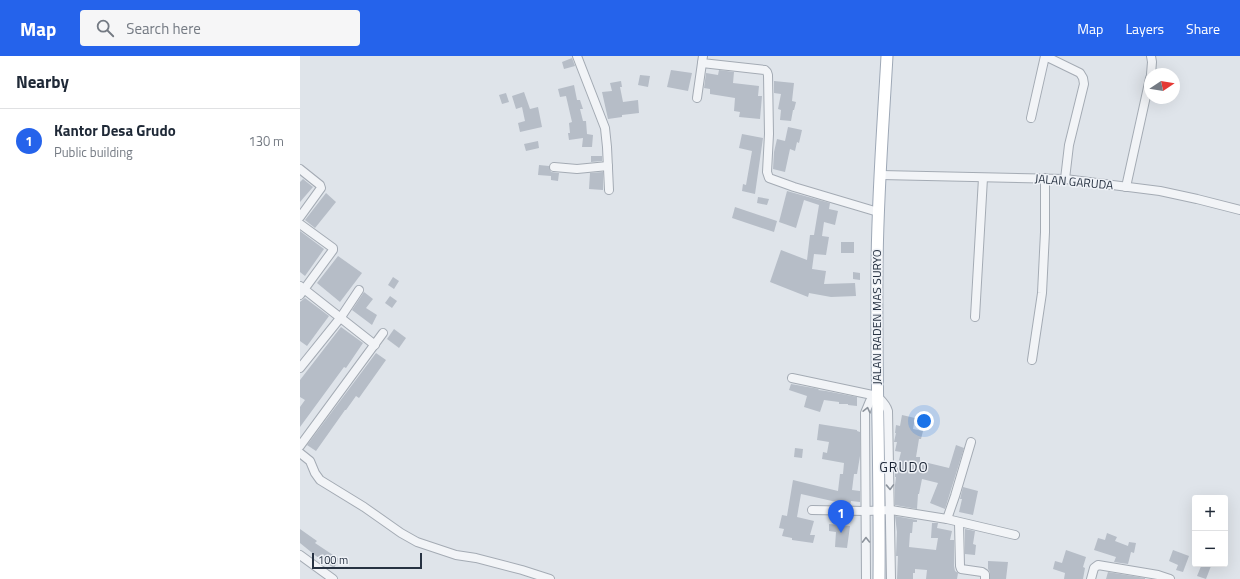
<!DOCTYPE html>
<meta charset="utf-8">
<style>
body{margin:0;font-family:"Titillium Web",sans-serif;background:#f6f6f7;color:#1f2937}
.controls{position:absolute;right:12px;bottom:12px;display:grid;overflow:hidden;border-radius:4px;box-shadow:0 4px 16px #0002}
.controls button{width:36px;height:36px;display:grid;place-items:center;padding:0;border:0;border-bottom:1px solid #e0e1e3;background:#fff;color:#1f2937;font:20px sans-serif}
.compass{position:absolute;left:844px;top:12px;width:36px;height:36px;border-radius:50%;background:#fff;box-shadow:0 4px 16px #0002;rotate:78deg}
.scale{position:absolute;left:12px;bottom:10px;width:110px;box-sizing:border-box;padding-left:4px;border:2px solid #273242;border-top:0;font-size:11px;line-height:14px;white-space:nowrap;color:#273242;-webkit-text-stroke:3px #eff2f7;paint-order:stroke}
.you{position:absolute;left:624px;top:365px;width:14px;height:14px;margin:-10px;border:3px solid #fff;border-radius:50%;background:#1a73e8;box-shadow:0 0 0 6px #1a73e833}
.badge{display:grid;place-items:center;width:26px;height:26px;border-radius:50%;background:#2563eb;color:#fff;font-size:13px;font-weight:700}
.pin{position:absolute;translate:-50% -33px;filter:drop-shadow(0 1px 2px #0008)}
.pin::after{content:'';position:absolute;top:21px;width:14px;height:12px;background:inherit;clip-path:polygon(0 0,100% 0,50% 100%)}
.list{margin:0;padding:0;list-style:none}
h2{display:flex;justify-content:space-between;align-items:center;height:52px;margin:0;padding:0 16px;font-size:17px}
h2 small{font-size:13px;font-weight:400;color:#747a83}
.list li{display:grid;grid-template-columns:26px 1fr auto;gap:12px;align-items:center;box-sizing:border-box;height:64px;padding:0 16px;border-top:1px solid #e0e1e3}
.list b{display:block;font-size:15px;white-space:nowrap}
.list p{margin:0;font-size:13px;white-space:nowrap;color:#747a83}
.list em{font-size:13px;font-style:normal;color:#747a83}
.icon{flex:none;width:22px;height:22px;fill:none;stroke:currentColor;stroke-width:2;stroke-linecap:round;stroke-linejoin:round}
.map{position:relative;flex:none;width:940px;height:523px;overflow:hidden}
header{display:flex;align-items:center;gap:24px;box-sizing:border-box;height:56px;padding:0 20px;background:#2563eb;color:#fff}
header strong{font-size:19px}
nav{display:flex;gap:22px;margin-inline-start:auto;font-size:14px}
.search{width:280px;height:36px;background:#f6f6f7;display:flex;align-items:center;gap:10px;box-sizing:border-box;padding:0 14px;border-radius:4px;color:#747a83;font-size:15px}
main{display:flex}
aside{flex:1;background:#fff}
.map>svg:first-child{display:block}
</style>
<header>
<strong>Map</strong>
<div class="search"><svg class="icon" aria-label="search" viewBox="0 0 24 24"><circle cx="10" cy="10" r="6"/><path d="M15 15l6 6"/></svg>Search here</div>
<nav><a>Map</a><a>Layers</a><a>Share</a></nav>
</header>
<main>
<aside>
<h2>Nearby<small></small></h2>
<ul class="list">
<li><span class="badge">1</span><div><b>Kantor Desa Grudo</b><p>Public building</p></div><em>130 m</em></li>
</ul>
</aside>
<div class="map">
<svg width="940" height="523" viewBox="0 0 940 523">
<rect width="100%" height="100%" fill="#dfe4ea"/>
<!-- building -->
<g fill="#b6bdc7">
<path d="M 272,2 L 275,10 L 264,13 L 262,6 Z"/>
<path d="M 371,14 L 392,17 L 388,35 L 367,31 Z"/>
<path d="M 419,14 L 434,16 L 433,27 L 459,30 L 458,40 L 462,40 L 460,63 L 439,61 L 440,56 L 434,55 L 435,42 L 410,38 L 410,33 L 404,32 L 406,17 L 418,19 Z"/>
<path d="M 340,19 L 350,20 L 348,31 L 338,29 Z"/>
<path d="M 321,25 L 322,31 L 320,31 L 323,46 L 338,44 L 339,57 L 322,59 L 322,61 L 308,63 L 302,36 L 312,35 L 310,27 Z"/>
<path d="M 474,25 L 494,27 L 492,45 L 496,46 L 494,54 L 493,54 L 491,65 L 480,64 L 481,54 L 478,53 L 481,38 L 474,37 Z"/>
<path d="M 274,29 L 277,44 L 280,44 L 283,53 L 280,53 L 283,65 L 286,65 L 287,78 L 293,79 L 292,91 L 282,91 L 283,82 L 269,84 L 268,77 L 270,77 L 269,67 L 272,66 L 266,40 L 260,41 L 258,33 Z"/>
<path d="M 224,36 L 230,53 L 238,51 L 242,71 L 220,76 L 218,67 L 225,65 L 222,51 L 216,53 L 212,40 Z"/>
<path d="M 206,37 L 209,46 L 202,48 L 199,39 Z"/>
<path d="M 488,71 L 502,74 L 499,87 L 497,86 L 495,95 L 490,93 L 485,116 L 473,113 L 474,96 L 477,83 L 485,85 Z"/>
<path d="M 442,78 L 463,82 L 455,138 L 442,135 L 443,128 L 446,129 L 452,95 L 439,92 Z"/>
<path d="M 238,85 L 239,92 L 226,95 L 224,88 Z"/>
<path d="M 291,100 L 302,100 L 302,105 L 291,106 Z"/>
<path d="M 239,109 L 249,110 L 251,116 L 259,117 L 258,125 L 251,124 L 251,120 L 238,119 Z"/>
<path d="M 303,116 L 303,134 L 289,133 L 290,117 Z"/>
<path d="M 3,123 L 13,131 L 0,146 L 0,126 Z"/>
<path d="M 487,135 L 530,147 L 529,153 L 538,155 L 535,169 L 524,166 L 522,180 L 529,181 L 526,199 L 514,198 L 512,213 L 526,215 L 524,228 L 555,227 L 556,240 L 531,241 L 509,237 L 508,241 L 470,226 L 481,194 L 507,204 L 510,179 L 514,179 L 519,149 L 504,144 L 496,172 L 479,166 Z"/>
<path d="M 26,137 L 36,146 L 15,172 L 5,164 Z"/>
<path d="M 458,141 L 469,143 L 467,149 L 457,147 Z"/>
<path d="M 435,151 L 477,165 L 474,176 L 432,162 Z"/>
<path d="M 0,175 L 24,193 L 5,220 L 0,216 Z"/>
<rect x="541" y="186" width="13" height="11"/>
<path d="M 38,200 L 62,217 L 40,246 L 17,227 Z"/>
<path d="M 553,216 L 560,217 L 560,224 L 553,223 Z"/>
<path d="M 93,221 L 99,225 L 94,233 L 88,229 Z"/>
<path d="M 64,236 L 73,243 L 66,252 L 77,259 L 72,269 L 52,254 Z"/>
<path d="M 90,240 L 97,245 L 92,252 L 85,247 Z"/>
<path d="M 5,242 L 29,260 L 7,290 L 0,285 L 0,246 Z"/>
<path d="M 41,271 L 63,287 L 46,312 L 44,311 L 0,371 L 0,351 L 5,344 L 0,341 L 0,324 Z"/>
<path d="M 94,273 L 106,282 L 99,292 L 87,283 Z"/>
<path d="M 76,297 L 86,304 L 59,342 L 56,340 L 46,354 L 45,354 L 16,395 L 7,389 Z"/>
<path d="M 491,328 L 519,333 L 518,334 L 526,335 L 557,341 L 557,350 L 548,349 L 548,348 L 539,348 L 539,346 L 524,344 L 520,356 L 504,351 L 507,340 L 489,334 Z"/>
<path d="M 602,359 L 615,362 L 613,373 L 623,375 L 621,383 L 619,383 L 616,401 L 620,401 L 620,405 L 649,412 L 656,389 L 664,392 L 645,453 L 630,447 L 638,427 L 622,423 L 619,438 L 618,438 L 617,453 L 595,449 L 595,429 L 596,421 L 595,421 L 595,416 L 596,412 L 597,412 L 601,396 L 595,395 L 597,386 L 594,386 L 596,377 L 595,377 L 596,369 L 600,370 Z"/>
<path d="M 519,368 L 557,374 L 557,375 L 560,376 L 560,400 L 557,418 L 554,418 L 552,434 L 560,435 L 560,446 L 551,445 L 550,449 L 501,438 L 497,461 L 514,465 L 510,479 L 515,479 L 513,487 L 492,484 L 492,482 L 482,480 L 484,473 L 479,472 L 482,459 L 487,460 L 493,424 L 538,435 L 540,418 L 543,418 L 544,407 L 522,403 L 523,396 L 527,397 L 529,386 L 517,384 Z"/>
<path d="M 495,392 L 503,393 L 502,402 L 494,401 Z"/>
<path d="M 663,431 L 678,435 L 673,459 L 659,456 L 662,443 L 660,443 Z"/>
<path d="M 595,460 L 617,464 L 617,466 L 613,466 L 612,477 L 610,477 L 609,491 L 636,494 L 638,482 L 631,482 L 632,467 L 638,467 L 637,472 L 652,475 L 650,484 L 654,484 L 654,510 L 655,515 L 658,517 L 657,523 L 626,523 L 627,514 L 615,513 L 615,517 L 613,517 L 613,523 L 597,523 L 598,500 L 596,500 L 597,476 Z"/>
<path d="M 529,468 L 550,470 L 547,492 L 535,491 L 536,476 L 529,475 Z"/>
<path d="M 0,473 L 17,485 L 15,487 L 39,503 L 34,512 L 16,500 L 0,487 Z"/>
<path d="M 665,473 L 675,475 L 673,488 L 676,489 L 675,499 L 665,498 Z"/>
<path d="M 807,477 L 817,481 L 815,485 L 828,490 L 829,486 L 836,487 L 834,497 L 831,496 L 828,508 L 814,506 L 816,501 L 794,494 L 798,482 L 805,484 Z"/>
<path d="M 766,494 L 786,501 L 783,511 L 785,512 L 783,523 L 764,523 L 765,517 L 753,513 L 755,505 L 762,507 Z"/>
<path d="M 873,494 L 889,500 L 883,516 L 876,514 L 878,509 L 869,505 Z"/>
<path d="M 688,505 L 708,506 L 706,523 L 690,523 L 690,516 L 688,513 Z"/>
<path d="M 902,508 L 911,510 L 906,523 L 897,520 Z"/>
<path d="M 808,516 L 845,522 L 845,523 L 806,523 Z"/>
</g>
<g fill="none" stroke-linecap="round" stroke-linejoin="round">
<!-- minor casing -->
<g stroke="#a4abb4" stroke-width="10">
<g id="minor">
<path d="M 277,0 L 305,72 L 307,91 L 309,134"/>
<path d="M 403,0 L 402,7 L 465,14 L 467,16 L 468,19 L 469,78 L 467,116 L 469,122 L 494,131 L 578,156"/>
<path d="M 851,18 L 852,6 L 851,0"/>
<path d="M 397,42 L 402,7"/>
<path d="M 731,62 L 745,0 L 780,17 L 783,22 L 784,28 L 769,89 L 765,123"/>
<path d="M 254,111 L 277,113 L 308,110"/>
<path d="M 0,113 L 20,129 L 21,132 L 0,161"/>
<path d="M 581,119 L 765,123 L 860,135 L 897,143 L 940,154"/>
<path d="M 826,131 L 850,22"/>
<path d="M 0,168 L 33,192 L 33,194 L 0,239"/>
<path d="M 0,230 L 75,289"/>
<path d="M 675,261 L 683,122"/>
<path d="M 732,304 L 742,237 L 745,176 L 745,122"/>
<path d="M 0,312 L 41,261 L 59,234"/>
<path d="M 492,322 L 577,340 C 582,345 586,348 588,355 L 591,523"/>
<path d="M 0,390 L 83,277"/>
<path d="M 0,397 L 10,405 L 15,417 L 20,424 L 64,451 L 101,477 L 117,486 L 156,499 L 176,502 L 222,514 L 250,523"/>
<path d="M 512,454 L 566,455 L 591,454 L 647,463 L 715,479"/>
<path d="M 647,463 L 655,440 L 671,386"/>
<path d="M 659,467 L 660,510 L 661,513 L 682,516 L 685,518 L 685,523"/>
<path d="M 0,499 L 33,523"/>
<path d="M 566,523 L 565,357 L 570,345 L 577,340"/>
<path d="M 791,523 L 794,512 L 798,509 L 858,519 L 870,523"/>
</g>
</g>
<!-- major casing -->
<g stroke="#9ea8b6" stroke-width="13">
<path id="major" d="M 579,523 C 580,421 576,319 577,218 C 577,145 583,72 587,0"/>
</g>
<!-- minor -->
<use href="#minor" stroke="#f2f4f7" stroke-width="8"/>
<!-- major -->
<use href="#major" stroke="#fff" stroke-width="11"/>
</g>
<!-- one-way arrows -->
<defs><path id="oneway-chevron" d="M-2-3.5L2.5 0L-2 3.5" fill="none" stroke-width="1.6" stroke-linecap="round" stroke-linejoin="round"/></defs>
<g stroke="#8c939c">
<use href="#oneway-chevron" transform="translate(567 354) rotate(-77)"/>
<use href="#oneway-chevron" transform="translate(590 431) rotate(88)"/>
<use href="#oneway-chevron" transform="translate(566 484) rotate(-91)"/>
</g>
<g text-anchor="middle" stroke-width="3" stroke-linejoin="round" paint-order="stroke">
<!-- street labels -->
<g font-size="12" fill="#273242" stroke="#eff2f7">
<text transform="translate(774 126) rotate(5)" y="4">JALAN GARUDA</text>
<text transform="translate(577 261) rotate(-90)" y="4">JALAN RADEN MAS SURYO</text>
</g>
<!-- quarter labels -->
<g font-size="14" letter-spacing="1" fill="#192333" stroke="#eff2f7">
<text x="604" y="416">GRUDO</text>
</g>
</g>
</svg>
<div class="controls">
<button>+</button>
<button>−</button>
</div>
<svg class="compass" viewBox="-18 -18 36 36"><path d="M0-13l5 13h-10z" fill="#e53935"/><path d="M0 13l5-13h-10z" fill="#747a83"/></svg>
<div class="scale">100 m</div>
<div class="you"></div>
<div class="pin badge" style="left:541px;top:477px">1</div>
</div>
</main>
